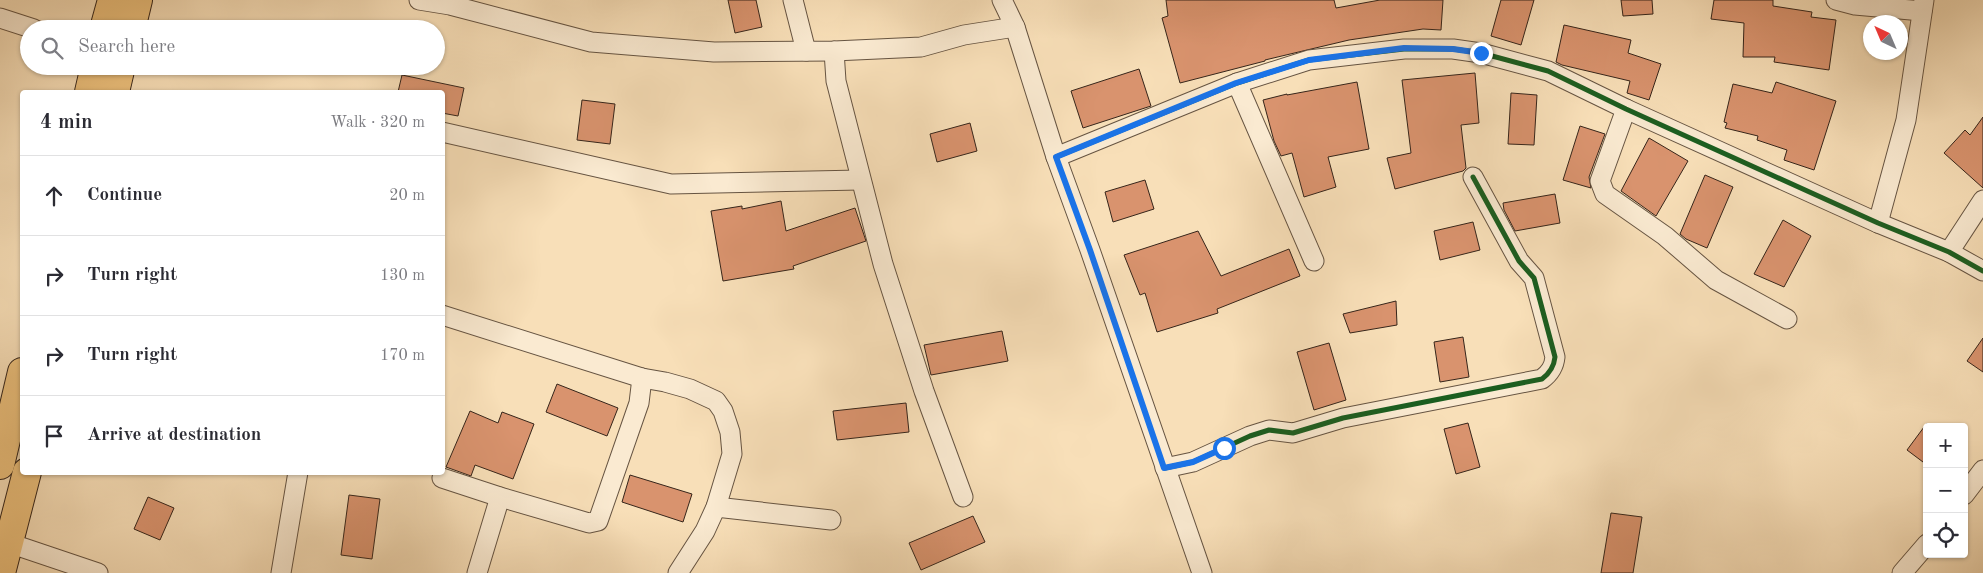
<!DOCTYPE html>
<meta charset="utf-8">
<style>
body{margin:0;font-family:"Old Standard TT",serif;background:#f7f7f7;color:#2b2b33}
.controls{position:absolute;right:15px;bottom:15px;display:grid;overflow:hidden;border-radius:5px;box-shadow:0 1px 4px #0004}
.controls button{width:45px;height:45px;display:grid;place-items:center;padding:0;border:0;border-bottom:1px solid #e1e1e2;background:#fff;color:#2b2b33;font:25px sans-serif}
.compass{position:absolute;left:1863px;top:15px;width:45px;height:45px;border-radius:50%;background:#fff;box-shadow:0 1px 4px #0004;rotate:316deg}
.stop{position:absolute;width:15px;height:15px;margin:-11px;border:4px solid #1a73e8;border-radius:50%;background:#fff}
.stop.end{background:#1a73e8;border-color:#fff;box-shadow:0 1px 5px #0008}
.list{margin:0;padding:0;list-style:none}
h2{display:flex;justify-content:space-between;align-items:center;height:65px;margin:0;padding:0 20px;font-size:21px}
h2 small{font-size:16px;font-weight:400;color:#7c7c81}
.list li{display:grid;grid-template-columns:32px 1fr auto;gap:15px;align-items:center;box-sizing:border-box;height:80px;padding:0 20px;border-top:1px solid #e1e1e2}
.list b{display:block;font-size:19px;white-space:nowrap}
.list em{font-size:16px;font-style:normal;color:#7c7c81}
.icon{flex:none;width:28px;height:28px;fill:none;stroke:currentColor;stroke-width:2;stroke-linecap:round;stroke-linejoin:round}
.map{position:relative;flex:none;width:1983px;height:573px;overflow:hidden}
.search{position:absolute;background:#fff;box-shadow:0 1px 4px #0004;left:20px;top:20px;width:425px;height:55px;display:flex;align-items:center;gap:12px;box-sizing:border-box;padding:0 18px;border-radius:28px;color:#7c7c81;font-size:19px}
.panel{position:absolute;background:#fff;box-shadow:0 1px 4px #0004;left:20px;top:90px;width:425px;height:385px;border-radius:5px}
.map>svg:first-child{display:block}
</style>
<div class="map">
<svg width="1983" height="573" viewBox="0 0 1983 573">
<rect width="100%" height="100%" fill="#f8dfb8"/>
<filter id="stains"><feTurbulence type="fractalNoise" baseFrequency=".004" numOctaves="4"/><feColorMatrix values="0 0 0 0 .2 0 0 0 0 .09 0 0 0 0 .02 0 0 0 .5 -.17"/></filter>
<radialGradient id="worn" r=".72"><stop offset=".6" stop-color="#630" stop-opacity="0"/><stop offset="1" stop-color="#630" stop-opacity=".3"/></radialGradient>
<!-- building -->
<g fill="#d9936e" stroke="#36251a">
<path d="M 728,0 L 756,0 L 762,27 L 735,33 Z"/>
<path d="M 1166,0 L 1334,0 L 1336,8 L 1380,0 L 1443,0 L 1441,30 L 1423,29 L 1349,40 L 1265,60 L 1265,61 L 1180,83 L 1162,18 L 1168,16 Z"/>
<path d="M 1501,0 L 1534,0 L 1521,45 L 1491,36 Z"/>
<path d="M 1621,0 L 1652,0 L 1653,14 L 1623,16 Z"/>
<path d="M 1714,0 L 1773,0 L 1773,6 L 1812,12 L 1811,17 L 1836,20 L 1829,70 L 1774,62 L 1775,57 L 1743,57 L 1744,23 L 1711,19 Z"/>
<path d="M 1564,25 L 1631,40 L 1628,53 L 1661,64 L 1649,100 L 1627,93 L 1630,81 L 1562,65 L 1556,62 Z"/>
<path d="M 1139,69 L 1151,106 L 1083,128 L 1071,91 Z"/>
<path d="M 1475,73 L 1479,123 L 1461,125 L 1466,168 L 1463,171 L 1395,189 L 1387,158 L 1411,153 L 1402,80 Z"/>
<path d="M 402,75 L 464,88 L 458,116 L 442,113 L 442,92 L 398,92 Z"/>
<path d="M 1357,82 L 1369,149 L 1328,157 L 1336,187 L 1304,197 L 1292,153 L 1281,156 L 1274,141 L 1263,100 L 1287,94 L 1287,95 Z"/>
<path d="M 1776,82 L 1836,101 L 1814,170 L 1784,160 L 1787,150 L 1757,140 L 1758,136 L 1725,128 L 1727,123 L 1724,122 L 1733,84 L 1772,93 Z"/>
<path d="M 1511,93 L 1537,95 L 1534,145 L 1508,144 Z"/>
<path d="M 582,100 L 615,104 L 610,144 L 577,140 Z"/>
<path d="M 1983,117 L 1983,188 L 1944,153 L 1965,130 L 1970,135 Z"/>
<path d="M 970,123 L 977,151 L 937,162 L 930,134 Z"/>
<path d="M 1580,126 L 1605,134 L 1589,177 L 1591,188 L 1563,180 Z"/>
<path d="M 1649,138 L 1688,161 L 1656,216 L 1621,191 Z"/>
<path d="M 1705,175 L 1733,187 L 1707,248 L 1686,239 L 1680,234 Z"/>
<path d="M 1145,180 L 1154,209 L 1113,222 L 1105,192 Z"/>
<path d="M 1555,194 L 1560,223 L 1515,231 L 1504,210 L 1503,203 Z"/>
<path d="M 781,201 L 786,231 L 855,208 L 866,241 L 793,266 L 794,269 L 723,281 L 711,211 L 742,206 L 742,209 Z"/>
<path d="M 1783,220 L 1811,236 L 1784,287 L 1754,274 Z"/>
<path d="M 1473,222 L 1480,250 L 1440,260 L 1434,231 Z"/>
<path d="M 1198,231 L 1221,276 L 1289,249 L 1300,276 L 1217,309 L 1218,313 L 1157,332 L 1145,293 L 1140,295 L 1124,255 Z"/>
<path d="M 1396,301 L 1397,325 L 1350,333 L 1343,314 Z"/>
<path d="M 1002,331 L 1008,361 L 931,375 L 924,345 Z"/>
<path d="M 1463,337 L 1469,377 L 1440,382 L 1434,342 Z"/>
<path d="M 1983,338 L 1983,372 L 1967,361 Z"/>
<path d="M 1329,343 L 1346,400 L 1314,410 L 1297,352 Z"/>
<path d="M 557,384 L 618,408 L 607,436 L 546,412 Z"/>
<path d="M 906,403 L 909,432 L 837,440 L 833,411 Z"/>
<path d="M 470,411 L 498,423 L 502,412 L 534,424 L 513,479 L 475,465 L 471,476 L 446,467 Z"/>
<path d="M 1468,423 L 1480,467 L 1456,474 L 1444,429 Z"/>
<path d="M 1927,423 L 1927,465 L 1907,450 Z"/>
<path d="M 630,475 L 692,494 L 683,522 L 622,502 Z"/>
<path d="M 349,495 L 380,499 L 372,559 L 341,555 Z"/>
<path d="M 148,497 L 174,508 L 160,540 L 134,529 Z"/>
<path d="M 1611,513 L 1642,517 L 1633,573 L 1601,573 Z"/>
<path d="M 973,516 L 985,542 L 921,570 L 909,543 Z"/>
</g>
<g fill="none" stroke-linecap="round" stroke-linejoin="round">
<!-- minor casing -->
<g stroke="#665442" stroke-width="21">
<g id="minor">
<path d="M 419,0 L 450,5 L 591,42 L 714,52 L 834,51 L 921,47 L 964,35 L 1015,27"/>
<path d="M 793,0 L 806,51"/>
<path d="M 1002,0 L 1015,27 L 1056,157 L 1090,250 L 1202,573"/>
<path d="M 1836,0 L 1855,5 L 1922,11"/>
<path d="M 0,18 L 34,29"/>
<path d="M 834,51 L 836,81 L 883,264 L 924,391 L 963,497"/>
<path d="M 1237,83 L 1314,261"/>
<path d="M 1626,109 L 1600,181 L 1605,194 L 1665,236 L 1716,280 L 1787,319"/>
<path d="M 442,132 L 671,184 L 860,180"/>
<path d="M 1056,157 L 1237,83 L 1309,60 L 1404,49 L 1453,49 L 1481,53 L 1548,71 L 1626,109 L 1878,223 L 1949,252 L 1983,271"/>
<path d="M 1878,223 L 1906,120 L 1924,0"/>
<path d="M 1949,252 L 1983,200"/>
<path d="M 442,315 L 642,378 L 665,382 L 690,389 L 716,401 L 723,411 L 730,432 L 732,454 L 716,507 L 705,531 L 678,573"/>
<path d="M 1165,468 L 1193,462 L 1250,436 L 1269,430 L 1293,433 L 1343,418 L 1542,379 C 1550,373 1554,367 1555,357 L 1534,278 L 1519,261 L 1473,177"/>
<path d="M 442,478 L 500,497 L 589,523 L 598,521 L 639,403 L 642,378"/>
<path d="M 1964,495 L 1983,470"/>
<path d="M 716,507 L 831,520"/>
<path d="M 9,543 L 98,573"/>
<path d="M 281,573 L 298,472"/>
<path d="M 477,573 L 500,497"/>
<path d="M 1902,573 L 1927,544"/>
</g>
</g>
<!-- trunk casing -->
<g stroke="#36251a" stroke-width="30">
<g id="trunk">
<path d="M 104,29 L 112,0"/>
<path d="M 131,29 L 138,0"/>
<path d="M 89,92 L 95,66"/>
<path d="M 115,92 L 121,66"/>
<path d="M 0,465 L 22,372"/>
<path d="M 1,573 L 27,472"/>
</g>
</g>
<!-- minor -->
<use href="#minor" stroke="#faead1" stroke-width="19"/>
<!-- trunk -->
<use href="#trunk" stroke="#ecc07c" stroke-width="28"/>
<!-- cycleway casing -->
<g stroke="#faead1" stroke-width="8">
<g id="cycleway">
<path d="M 1056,157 L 1237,83 L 1309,60 L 1404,49 L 1453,49 L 1481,53 L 1548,71 L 1626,109 L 1878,223 L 1949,252 L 1983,271"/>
<path d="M 1165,468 L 1193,462 L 1250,436 L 1269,430 L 1293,433 L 1343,418 L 1542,379 C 1550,373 1554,367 1555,357 L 1534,278 L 1519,261 L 1473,177"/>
</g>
</g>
<!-- cycleway -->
<use href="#cycleway" stroke="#1b5e20" stroke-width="5"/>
</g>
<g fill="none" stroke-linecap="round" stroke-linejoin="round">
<!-- route -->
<path stroke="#1a73e8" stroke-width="6" d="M 1224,448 L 1193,462 L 1164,468 L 1090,250 L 1056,157 L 1236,83 L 1309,60 L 1404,48 L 1453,49 L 1481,53"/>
</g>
<rect width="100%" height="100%" filter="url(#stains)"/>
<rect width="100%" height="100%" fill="url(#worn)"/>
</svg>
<div class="controls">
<button>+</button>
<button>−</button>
<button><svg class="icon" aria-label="locate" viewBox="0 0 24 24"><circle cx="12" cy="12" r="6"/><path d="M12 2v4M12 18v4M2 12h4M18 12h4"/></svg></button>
</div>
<svg class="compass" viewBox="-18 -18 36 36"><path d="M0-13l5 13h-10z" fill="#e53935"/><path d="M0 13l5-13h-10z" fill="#7c7c81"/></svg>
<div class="stop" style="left:1224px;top:448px"></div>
<div class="stop end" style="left:1481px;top:53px"></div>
<div class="search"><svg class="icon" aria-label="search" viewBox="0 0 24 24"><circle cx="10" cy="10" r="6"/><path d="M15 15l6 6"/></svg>Search here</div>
<section class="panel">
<h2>4 min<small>Walk · 320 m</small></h2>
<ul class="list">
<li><svg class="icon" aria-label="ahead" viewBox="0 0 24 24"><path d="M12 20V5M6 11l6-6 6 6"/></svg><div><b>Continue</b></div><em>20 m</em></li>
<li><svg class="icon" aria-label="right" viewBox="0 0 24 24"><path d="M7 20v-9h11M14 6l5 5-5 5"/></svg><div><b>Turn right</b></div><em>130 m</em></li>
<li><svg class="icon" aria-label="right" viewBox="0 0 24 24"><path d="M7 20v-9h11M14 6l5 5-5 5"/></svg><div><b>Turn right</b></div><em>170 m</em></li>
<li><svg class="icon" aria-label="arrive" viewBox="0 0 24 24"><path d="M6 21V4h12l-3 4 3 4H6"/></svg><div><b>Arrive at destination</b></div></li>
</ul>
</section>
</div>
